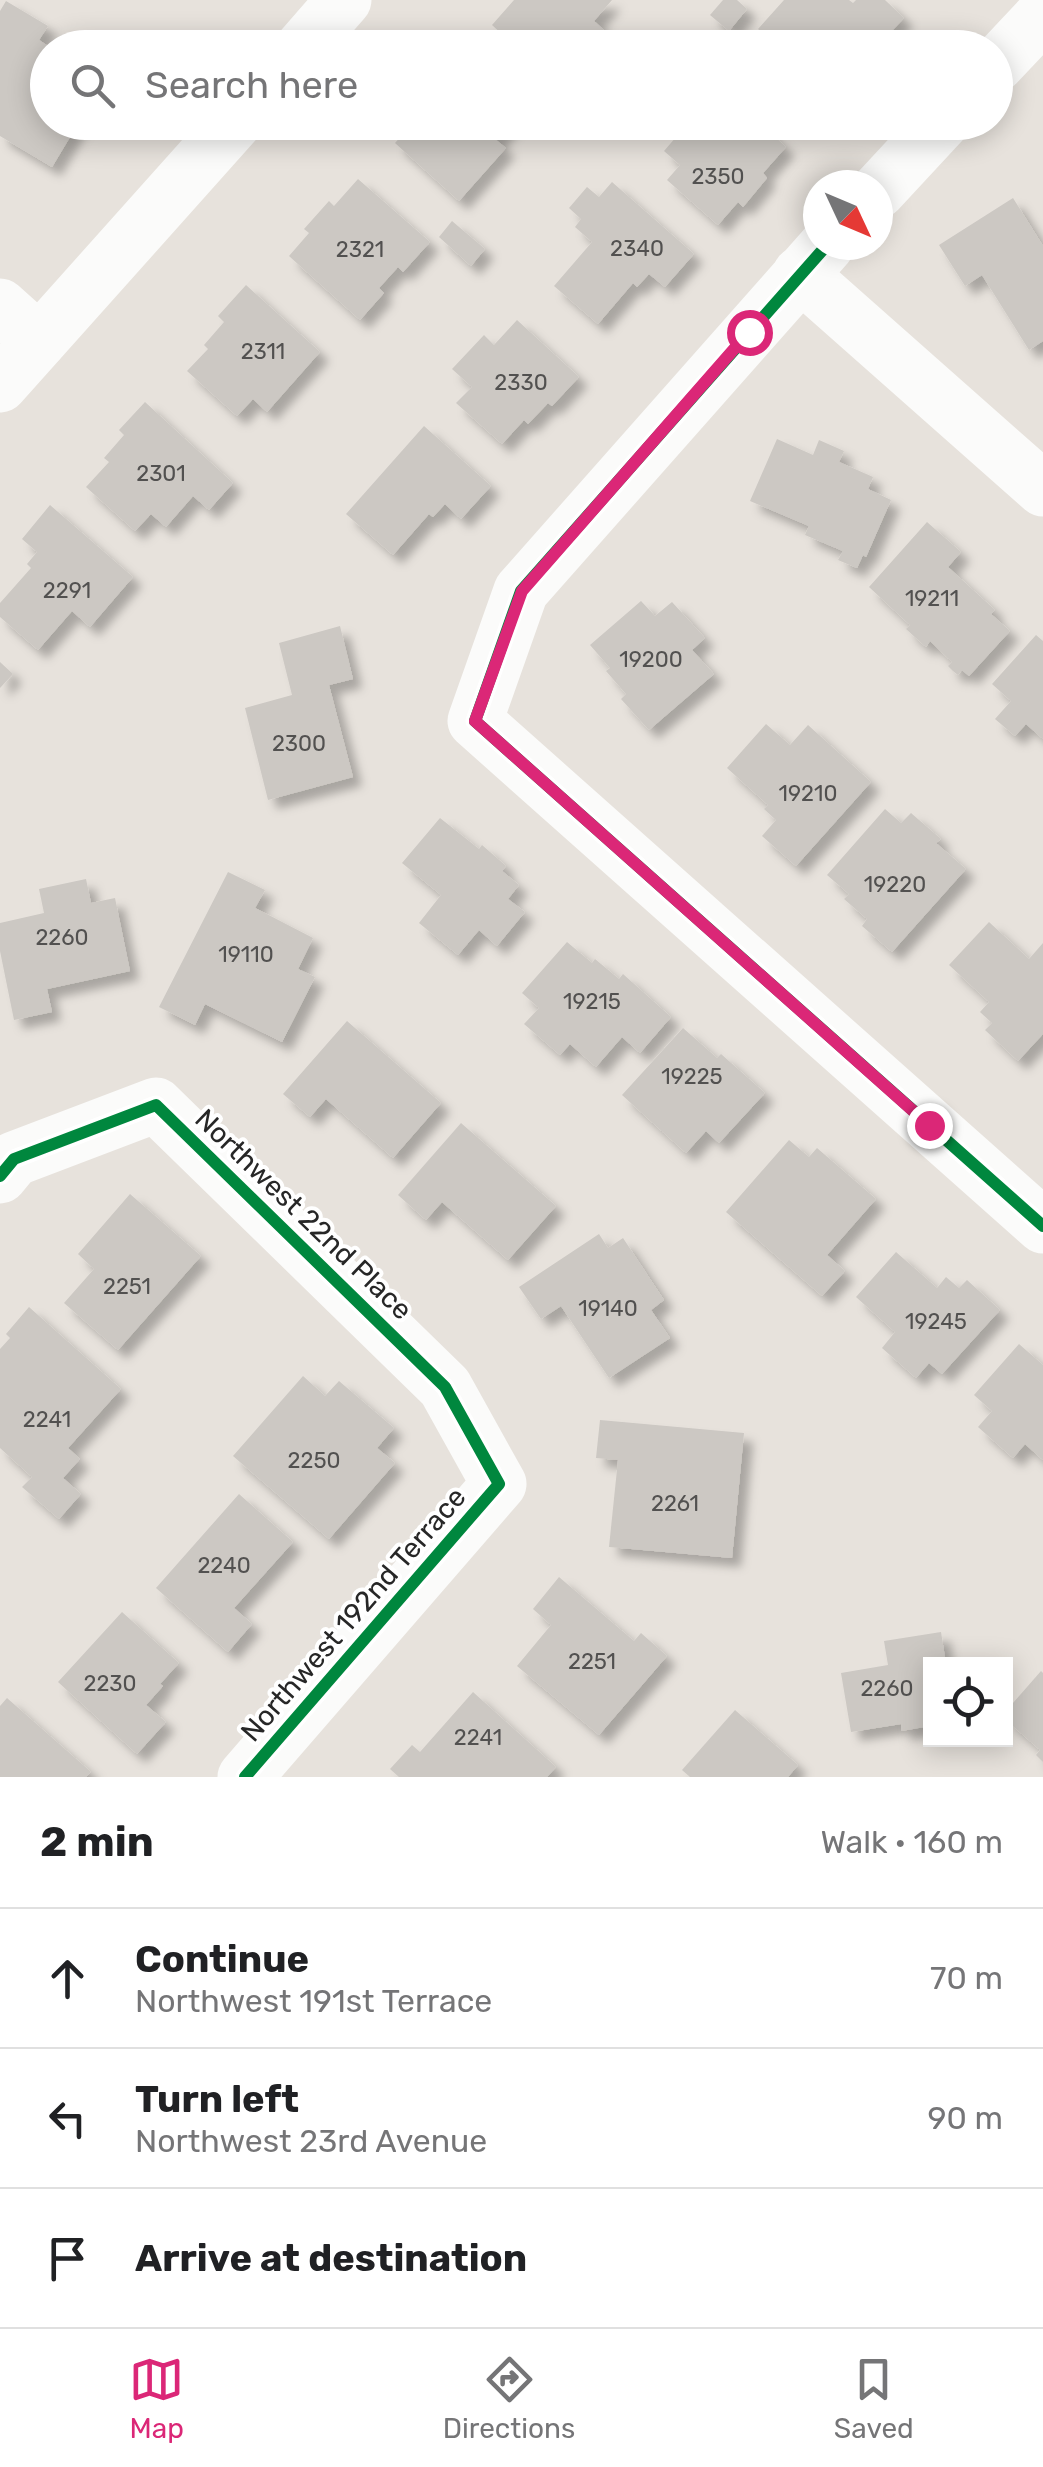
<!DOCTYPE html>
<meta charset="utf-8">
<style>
body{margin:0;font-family:Rubik,sans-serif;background:#f2f2f2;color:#202124}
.controls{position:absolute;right:30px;bottom:30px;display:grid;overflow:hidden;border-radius:0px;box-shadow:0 5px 25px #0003}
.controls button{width:90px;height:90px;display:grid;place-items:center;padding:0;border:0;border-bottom:2px solid #e0e0e0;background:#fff;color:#202124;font:50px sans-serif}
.compass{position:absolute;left:803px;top:170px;width:90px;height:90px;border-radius:50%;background:#fff;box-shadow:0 5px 25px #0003;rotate:134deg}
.stop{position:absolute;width:30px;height:30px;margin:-22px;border:8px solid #db2777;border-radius:50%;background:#fff}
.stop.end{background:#db2777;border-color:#fff;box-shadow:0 2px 10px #0008}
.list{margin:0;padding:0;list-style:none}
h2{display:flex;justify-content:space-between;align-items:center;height:130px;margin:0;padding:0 40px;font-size:42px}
h2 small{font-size:32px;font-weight:400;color:#757577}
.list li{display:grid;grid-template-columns:65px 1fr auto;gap:30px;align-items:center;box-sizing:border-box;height:140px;padding:0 40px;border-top:2px solid #e0e0e0}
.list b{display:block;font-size:38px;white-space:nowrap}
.list p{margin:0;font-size:32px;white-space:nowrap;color:#757577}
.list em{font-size:32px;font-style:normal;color:#757577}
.icon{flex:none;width:55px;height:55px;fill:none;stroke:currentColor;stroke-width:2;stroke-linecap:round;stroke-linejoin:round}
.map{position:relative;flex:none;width:1043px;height:1777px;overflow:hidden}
.search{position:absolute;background:#fff;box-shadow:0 5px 25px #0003;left:30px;right:30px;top:30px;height:110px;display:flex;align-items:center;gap:25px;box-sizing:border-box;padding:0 35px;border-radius:55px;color:#757577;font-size:38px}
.sheet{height:550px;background:#fff}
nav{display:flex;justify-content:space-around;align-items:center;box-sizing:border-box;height:140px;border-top:2px solid #e0e0e0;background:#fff;font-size:28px;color:#757577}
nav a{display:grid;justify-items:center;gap:5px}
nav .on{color:#db2777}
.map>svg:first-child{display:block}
</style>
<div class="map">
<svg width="1043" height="1777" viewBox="0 0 1043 1777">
<defs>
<filter id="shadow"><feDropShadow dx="9" dy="9" stdDeviation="5" flood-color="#0004"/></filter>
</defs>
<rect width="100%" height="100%" fill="#e7e2dc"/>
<!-- building -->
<g fill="#ccc8c3" filter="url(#shadow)">
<path d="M 514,0 L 612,0 L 594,21 L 605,31 L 590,48 L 517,48 L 492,25 Z"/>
<path d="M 723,0 L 737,0 L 747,9 L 729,31 L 710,15 Z"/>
<path d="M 784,0 L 849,0 L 853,3 L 856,0 L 885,0 L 904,18 L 876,48 L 770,48 L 774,43 L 758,29 Z"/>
<path d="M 6,1 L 48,26 L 39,40 L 48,46 L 48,77 L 45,80 L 48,81 L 48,122 L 79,122 L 52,167 L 0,136 L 0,11 Z"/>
<path d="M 414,122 L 511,122 L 496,140 L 506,148 L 459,201 L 395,143 Z"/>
<path d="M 689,122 L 768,122 L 764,127 L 786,147 L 763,173 L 767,178 L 743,207 L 738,202 L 718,225 L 667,180 L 680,165 L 664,151 Z"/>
<path d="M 358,179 L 430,242 L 403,272 L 398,267 L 379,288 L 384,293 L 360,320 L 289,256 L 309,233 L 304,229 L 329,201 L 334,206 Z"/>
<path d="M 612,182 L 694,254 L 665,287 L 649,274 L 637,287 L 633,283 L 598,324 L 554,286 L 592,242 L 575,227 L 581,219 L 569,208 L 587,187 L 599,197 Z"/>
<path d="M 1013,198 L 1043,246 L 1043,341 L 1029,350 L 982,275 L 965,286 L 939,245 Z"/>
<path d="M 452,221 L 485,249 L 471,266 L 439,237 Z"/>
<path d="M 246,285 L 320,352 L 267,412 L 253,399 L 237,416 L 187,371 L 208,349 L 204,345 L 224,322 L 218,316 Z"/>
<path d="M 517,320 L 579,377 L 552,406 L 548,403 L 528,424 L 524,420 L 502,444 L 456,403 L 472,387 L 452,369 L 484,335 L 494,345 Z"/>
<path d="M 145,402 L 233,483 L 209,510 L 193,496 L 166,527 L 151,514 L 135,531 L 86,487 L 109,462 L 104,458 L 124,435 L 119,430 Z"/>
<path d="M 424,426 L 491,486 L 461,519 L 445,504 L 433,517 L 429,514 L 393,555 L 346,514 Z"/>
<path d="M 777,439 L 813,455 L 819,440 L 844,451 L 839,462 L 873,477 L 868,489 L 891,500 L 866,557 L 863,555 L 857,568 L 838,560 L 843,551 L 805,535 L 809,526 L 750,501 Z"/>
<path d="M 50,505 L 133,577 L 90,627 L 72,611 L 38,650 L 0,617 L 0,603 L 31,568 L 27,564 L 37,552 L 22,539 Z"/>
<path d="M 927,522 L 961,552 L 948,567 L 995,610 L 991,614 L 1010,631 L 969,676 L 962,670 L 958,675 L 953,671 L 948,666 L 952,662 L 930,641 L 926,647 L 906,629 L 910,625 L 869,587 Z"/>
<path d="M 641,601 L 655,616 L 672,602 L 705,638 L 692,650 L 714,674 L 649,730 L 621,699 L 626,694 L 606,671 L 610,668 L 590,645 Z"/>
<path d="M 340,626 L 353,679 L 329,685 L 353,777 L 268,800 L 245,708 L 292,695 L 279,643 Z"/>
<path d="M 1036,635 L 1043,641 L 1043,739 L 1026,724 L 1015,736 L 995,719 L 1011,701 L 992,684 Z"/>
<path d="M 0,662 L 13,674 L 0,688 Z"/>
<path d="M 766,724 L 790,745 L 808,725 L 871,782 L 796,866 L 762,836 L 776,820 L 764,809 L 768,805 L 727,768 Z"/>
<path d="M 885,809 L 901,823 L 911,813 L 941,839 L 936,843 L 966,869 L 892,952 L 862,926 L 867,919 L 844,899 L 849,894 L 827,875 Z"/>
<path d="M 440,818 L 479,849 L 482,845 L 506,866 L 502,871 L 519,885 L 508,899 L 525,912 L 497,946 L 479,930 L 458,955 L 419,923 L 441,895 L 402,863 Z"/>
<path d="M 228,872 L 265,890 L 255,908 L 313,938 L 298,969 L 315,977 L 282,1042 L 205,1004 L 195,1025 L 159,1007 Z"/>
<path d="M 86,879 L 91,903 L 115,898 L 130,971 L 47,989 L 52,1012 L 14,1020 L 0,951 L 0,923 L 44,913 L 39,889 Z"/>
<path d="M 989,922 L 1029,959 L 1043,943 L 1043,1034 L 1018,1061 L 985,1030 L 992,1023 L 980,1012 L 989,1002 L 949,965 Z"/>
<path d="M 567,942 L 592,963 L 595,959 L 619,979 L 623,974 L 671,1017 L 640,1053 L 622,1037 L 596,1067 L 570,1044 L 560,1055 L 524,1024 L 539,1008 L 522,993 Z"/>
<path d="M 347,1021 L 441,1103 L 393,1158 L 326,1099 L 310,1117 L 283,1094 Z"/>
<path d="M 683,1028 L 717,1058 L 721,1054 L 765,1093 L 719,1143 L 706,1131 L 686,1153 L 622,1095 Z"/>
<path d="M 461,1123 L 556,1206 L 508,1260 L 442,1202 L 426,1220 L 398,1195 Z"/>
<path d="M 789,1140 L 809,1157 L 817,1148 L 876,1199 L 827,1255 L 845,1271 L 822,1296 L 726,1212 Z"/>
<path d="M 130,1194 L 201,1256 L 118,1350 L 64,1303 L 94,1269 L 78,1254 Z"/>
<path d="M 599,1234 L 608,1248 L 623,1238 L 664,1300 L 651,1310 L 670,1338 L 609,1378 L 561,1306 L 541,1319 L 519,1287 Z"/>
<path d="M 896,1252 L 937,1288 L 946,1277 L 959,1288 L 967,1280 L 1000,1310 L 942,1374 L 929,1363 L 916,1378 L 882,1348 L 895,1332 L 856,1297 Z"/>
<path d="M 29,1307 L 121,1389 L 68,1448 L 80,1459 L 63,1478 L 81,1494 L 59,1519 L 22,1487 L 32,1477 L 0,1448 L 0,1349 L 10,1338 L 6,1334 Z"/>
<path d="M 1019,1344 L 1043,1365 L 1043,1460 L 1025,1444 L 1013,1458 L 978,1427 L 992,1411 L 974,1395 Z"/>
<path d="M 303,1376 L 325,1396 L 339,1381 L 394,1428 L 377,1448 L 395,1463 L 329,1539 L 233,1456 Z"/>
<path d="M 600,1420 L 744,1433 L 732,1558 L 609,1547 L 618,1460 L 596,1458 Z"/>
<path d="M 239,1494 L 293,1542 L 234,1608 L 252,1624 L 228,1652 L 156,1588 Z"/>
<path d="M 559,1577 L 634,1641 L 641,1633 L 667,1656 L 599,1735 L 517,1666 L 551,1625 L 533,1609 Z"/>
<path d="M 122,1612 L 179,1663 L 160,1684 L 163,1686 L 146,1705 L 166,1722 L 137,1754 L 58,1682 Z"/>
<path d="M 941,1632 L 946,1664 L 930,1664 L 930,1726 L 901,1731 L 901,1724 L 851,1732 L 841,1673 L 888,1665 L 884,1641 Z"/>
<path d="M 1041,1671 L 1043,1673 L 1043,1762 L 1036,1755 L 1040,1750 L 1006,1720 L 1006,1711 Z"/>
<path d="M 473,1692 L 556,1767 L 547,1777 L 399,1777 L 390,1769 L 412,1745 L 420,1752 Z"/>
<path d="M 7,1698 L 91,1772 L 86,1777 L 0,1777 L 0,1706 Z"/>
<path d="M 735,1710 L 798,1765 L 788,1777 L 690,1777 L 682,1770 Z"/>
</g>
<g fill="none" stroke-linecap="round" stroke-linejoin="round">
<!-- street -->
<g stroke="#fbfbfa" stroke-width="55">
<path d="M 996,65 L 1043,15"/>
<path d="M 878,191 L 942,122"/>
<path d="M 827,245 L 521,591 L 475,721 L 1043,1226"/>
<path d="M 800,274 L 1043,489"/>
<path d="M 0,306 L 39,341"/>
<path d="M 0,1176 L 14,1159 L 156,1105 L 445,1387 L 499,1484 L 245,1777"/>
</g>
<!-- secondary -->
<g stroke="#fbfbfa" stroke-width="55">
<path d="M 302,48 L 344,0"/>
<path d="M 0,385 L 235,122"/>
</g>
<!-- cycleway casing -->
<g stroke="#fff" stroke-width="19">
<g id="cycleway">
<path d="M 827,245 L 521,591 L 475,721 L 1043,1226"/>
<path d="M 0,1176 L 14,1159 L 156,1105 L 445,1387 L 499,1484 L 245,1777"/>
</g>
</g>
<!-- cycleway -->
<use href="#cycleway" stroke="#00873e" stroke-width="12"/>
</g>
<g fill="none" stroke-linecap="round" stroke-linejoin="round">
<!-- route -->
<path stroke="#db2777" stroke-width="12" d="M 749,332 L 522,591 L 475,721 L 929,1125"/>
</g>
<g text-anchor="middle" stroke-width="8" stroke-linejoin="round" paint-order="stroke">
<!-- number labels -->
<g font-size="22" fill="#525150">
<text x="718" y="184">2350</text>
<text x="637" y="256">2340</text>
<text x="360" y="257">2321</text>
<text x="263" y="359">2311</text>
<text x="521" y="390">2330</text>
<text x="161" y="481">2301</text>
<text x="67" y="598">2291</text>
<text x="932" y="606">19211</text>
<text x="651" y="667">19200</text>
<text x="299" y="751">2300</text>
<text x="808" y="801">19210</text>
<text x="895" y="892">19220</text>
<text x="62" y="945">2260</text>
<text x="246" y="962">19110</text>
<text x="592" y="1009">19215</text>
<text x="692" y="1084">19225</text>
<text x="127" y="1294">2251</text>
<text x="608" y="1316">19140</text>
<text x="936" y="1329">19245</text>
<text x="47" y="1427">2241</text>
<text x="314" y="1468">2250</text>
<text x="675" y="1511">2261</text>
<text x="224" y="1573">2240</text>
<text x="592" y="1669">2251</text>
<text x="110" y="1691">2230</text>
<text x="887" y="1696">2260</text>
<text x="478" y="1745">2241</text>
</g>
<!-- street labels -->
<g font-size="28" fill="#272727" stroke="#fff">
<text transform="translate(304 1214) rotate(44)" y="10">Northwest 22nd Place</text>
<text transform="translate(353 1614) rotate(-49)" y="10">Northwest 192nd Terrace</text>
</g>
</g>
</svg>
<div class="controls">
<button><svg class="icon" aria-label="locate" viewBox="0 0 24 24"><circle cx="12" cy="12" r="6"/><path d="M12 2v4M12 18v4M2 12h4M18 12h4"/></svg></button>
</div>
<svg class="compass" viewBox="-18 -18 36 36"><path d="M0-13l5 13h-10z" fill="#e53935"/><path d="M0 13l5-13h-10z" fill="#757577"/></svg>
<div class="stop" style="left:749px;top:332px"></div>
<div class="stop end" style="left:929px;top:1125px"></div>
<div class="search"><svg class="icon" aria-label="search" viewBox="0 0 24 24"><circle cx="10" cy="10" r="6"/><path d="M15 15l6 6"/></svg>Search here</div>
</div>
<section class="sheet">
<h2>2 min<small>Walk · 160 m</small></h2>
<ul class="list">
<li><svg class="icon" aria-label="ahead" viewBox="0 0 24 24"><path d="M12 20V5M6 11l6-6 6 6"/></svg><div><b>Continue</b><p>Northwest 191st Terrace</p></div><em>70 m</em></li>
<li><svg class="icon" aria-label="left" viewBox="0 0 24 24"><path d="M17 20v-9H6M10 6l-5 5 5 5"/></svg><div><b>Turn left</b><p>Northwest 23rd Avenue</p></div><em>90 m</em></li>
<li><svg class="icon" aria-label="arrive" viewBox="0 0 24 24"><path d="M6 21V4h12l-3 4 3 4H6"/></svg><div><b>Arrive at destination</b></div></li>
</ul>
</section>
<nav>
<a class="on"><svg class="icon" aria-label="map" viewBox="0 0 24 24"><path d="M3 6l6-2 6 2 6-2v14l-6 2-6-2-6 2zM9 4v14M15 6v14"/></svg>Map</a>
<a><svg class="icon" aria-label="directions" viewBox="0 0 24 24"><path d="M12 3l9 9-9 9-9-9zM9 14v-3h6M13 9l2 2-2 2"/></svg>Directions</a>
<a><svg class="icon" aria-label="saved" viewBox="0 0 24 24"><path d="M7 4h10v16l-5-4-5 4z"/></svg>Saved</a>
</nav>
